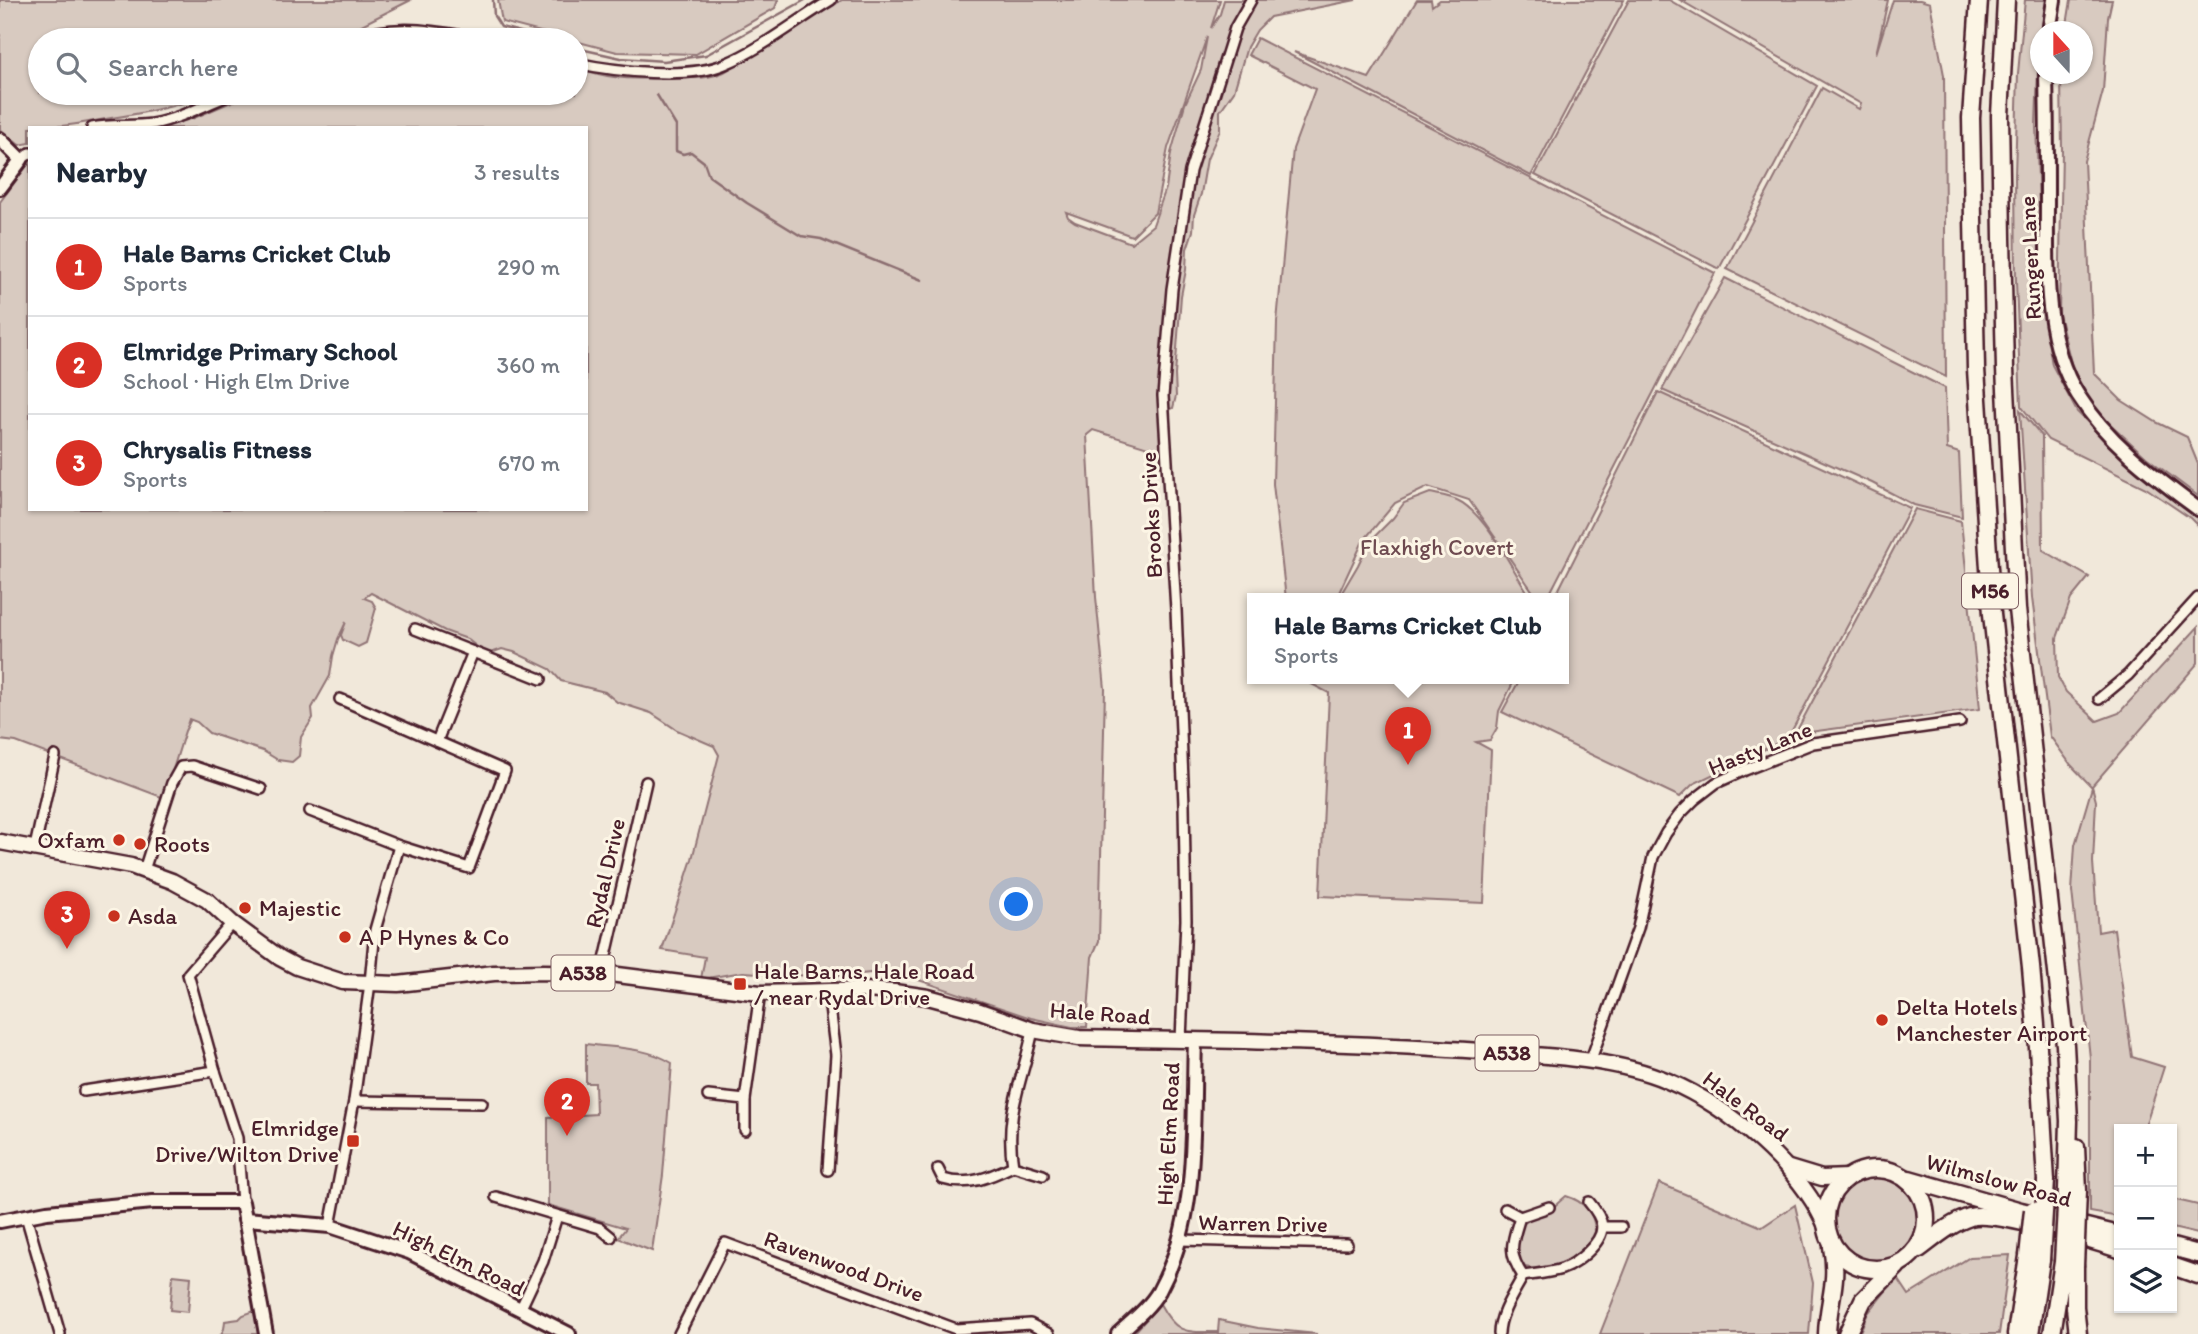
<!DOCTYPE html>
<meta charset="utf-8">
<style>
body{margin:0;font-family:Itim,sans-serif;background:#f2f2f3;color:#1f2937}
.controls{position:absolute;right:21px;bottom:21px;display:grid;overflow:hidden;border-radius:0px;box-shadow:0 2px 5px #0004}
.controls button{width:63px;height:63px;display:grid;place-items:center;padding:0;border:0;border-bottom:2px solid #e0e1e3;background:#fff;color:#1f2937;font:35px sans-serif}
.compass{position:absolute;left:2030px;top:21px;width:63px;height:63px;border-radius:50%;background:#fff;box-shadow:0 2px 5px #0004;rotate:339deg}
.you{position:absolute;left:1017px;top:905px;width:24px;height:24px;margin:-18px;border:5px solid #fff;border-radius:50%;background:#1a73e8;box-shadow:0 0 0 10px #1a73e833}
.badge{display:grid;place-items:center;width:46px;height:46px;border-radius:50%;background:#d93025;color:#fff;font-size:23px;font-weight:700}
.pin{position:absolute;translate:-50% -58px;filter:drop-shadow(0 2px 4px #0008)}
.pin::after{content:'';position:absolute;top:37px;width:24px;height:21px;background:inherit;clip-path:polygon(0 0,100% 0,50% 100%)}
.popup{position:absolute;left:1247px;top:593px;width:322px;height:91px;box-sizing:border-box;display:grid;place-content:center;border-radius:0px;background:#fff;filter:drop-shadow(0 2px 5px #0005);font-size:23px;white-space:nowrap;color:#747a83}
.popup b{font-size:26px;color:#1f2937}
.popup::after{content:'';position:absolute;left:50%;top:100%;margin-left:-14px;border:14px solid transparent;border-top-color:#fff}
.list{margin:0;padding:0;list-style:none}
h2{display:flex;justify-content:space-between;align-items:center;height:91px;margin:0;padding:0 28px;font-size:30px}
h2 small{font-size:23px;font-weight:400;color:#747a83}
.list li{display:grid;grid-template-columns:46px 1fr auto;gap:21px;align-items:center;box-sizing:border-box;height:98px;padding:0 28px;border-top:2px solid #e0e1e3}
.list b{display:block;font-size:26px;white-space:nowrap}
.list p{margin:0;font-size:23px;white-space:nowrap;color:#747a83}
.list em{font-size:23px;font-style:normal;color:#747a83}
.icon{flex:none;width:38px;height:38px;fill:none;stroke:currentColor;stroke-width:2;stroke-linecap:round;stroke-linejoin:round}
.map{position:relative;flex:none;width:2198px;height:1334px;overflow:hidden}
.search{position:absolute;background:#fff;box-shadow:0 2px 5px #0004;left:28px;top:28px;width:560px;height:77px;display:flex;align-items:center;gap:18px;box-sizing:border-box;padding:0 24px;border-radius:38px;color:#747a83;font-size:26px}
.panel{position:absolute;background:#fff;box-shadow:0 2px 5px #0004;left:28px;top:126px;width:560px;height:385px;border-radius:0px}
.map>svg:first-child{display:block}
</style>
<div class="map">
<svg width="2198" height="1334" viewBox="0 0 2198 1334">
<rect width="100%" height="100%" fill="#f1e8da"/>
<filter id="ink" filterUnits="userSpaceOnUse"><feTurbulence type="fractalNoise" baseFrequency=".0143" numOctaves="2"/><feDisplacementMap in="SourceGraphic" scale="14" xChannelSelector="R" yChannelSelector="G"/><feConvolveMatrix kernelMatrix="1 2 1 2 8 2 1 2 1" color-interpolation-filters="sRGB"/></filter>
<g filter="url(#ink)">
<!-- green -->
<g fill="#d8cac0" stroke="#917476" stroke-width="2" fill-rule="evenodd">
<path d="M 0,0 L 411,0 L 332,40 L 40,40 L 40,93 L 212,93 C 180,106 145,113 111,118 C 84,123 58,128 30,128 L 30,143 L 19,145 L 0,129 Z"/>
<path d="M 498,0 L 778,0 L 775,8 L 696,54 L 617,52 L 502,22 Z"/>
<path d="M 842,0 L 1220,0 L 1211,28 L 1220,14 L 1224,0 L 1356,0 L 1270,17 L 1257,30 L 1247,47 L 1234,91 L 1220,111 L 1220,130 L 1207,159 L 1201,194 L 1194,215 L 1193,231 L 1187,249 L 1186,270 L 1181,296 L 1175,375 L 1176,396 L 1173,408 L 1163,413 L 1164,452 L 1093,430 L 1087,435 L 1096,597 L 1105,689 L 1099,941 L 1092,957 L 1087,1027 L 1072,1027 L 1031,1018 L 892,971 L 829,977 L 743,972 L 701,979 L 705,957 L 662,950 L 692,859 L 719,755 L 714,746 L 677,730 L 651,713 L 617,702 L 605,692 L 561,681 L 550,669 L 514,652 L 502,649 L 491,653 L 481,650 L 467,639 L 445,631 L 371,593 L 364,598 L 372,601 L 376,608 L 366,643 L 358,647 L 343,640 L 341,635 L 346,622 L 338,639 L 333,656 L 330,676 L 312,708 L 313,718 L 301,737 L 299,756 L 292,762 L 278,760 L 263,751 L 209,733 L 197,722 L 189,719 L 188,722 L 190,721 L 185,731 L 164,798 L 16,742 L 0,740 L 0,202 L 30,162 L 30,509 L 586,509 L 586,128 L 160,128 L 194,118 L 252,93 L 576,93 L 576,67 C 612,80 626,79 664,78 C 685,77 704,81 724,72 ZM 1207,37 L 1201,70 L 1185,104 L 1171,153 L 1166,188 L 1153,225 L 1131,243 L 1075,222 L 1068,217 L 1066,212 L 1132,236 L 1155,213 L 1168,148 Z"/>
<path d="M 1417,0 L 1431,0 L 1432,6 L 1440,0 L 1624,0 L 1531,176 L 1294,52 L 1369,78 Z"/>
<path d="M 1629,0 L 1669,0 L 1817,86 L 1719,269 L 1535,175 Z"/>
<path d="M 1680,0 L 1888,0 L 1876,54 L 1893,0 L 1920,0 L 1930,3 L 1944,75 L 1946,377 L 1727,269 L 1822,88 L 1859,109 L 1861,104 Z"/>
<path d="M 2025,0 L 2047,0 L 2039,42 L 2036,125 L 2043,310 L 2052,365 L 2077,412 L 2150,483 L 2166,492 L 2198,518 L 2198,526 L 2190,518 L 2146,488 L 2048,440 L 2021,406 L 2016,282 L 2015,176 L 2018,73 Z"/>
<path d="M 2071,0 L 2112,0 L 2108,18 L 2103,91 L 2084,161 L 2094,373 L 2121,400 L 2156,422 L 2187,437 L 2198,464 L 2198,496 L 2146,457 L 2094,409 L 2074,375 L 2059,315 L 2062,150 L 2061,75 L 2082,74 L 2082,32 L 2066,31 Z"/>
<path d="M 393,35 L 428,36 L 445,40 L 370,40 Z"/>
<path d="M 1257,38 L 1715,273 L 1547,599 L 1538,599 L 1469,500 L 1428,487 L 1395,503 L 1363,541 L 1336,599 L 1286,599 L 1273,484 L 1277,322 L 1293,149 L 1315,89 L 1248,55 Z"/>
<path d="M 1725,278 L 1945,388 L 1947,449 L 1959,453 L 1962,517 L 1914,505 L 1872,483 L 1662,390 Z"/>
<path d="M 1658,392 L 1910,508 L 1788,738 L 1693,784 L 1680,797 L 1502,712 L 1520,679 L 1564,679 L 1564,599 L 1554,599 Z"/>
<path d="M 2020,410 L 2042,436 L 2043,550 L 2089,577 L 2071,599 L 2057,638 L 2058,677 L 2066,692 L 2097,721 L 2119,713 L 2198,627 L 2198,663 L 2092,786 L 2096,801 L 2093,862 L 2098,932 L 2114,929 L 2132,1057 L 2164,1067 L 2144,1129 L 2119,1129 L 2119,1217 L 2090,1212 L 2090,1058 L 2072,891 L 2075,845 L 2092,787 L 2071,765 L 2050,736 L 2032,598 Z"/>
<path d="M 1430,493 C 1439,495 1449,496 1457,500 C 1486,513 1513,572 1532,599 L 1338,599 L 1358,565 L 1369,542 L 1393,518 L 1404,503 Z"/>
<path d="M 1915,509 L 1961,521 L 1980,709 L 1795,734 Z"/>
<path d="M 1302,679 L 1515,679 L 1499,711 L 1497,728 L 1490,740 L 1476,742 L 1491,750 L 1484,903 L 1320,896 L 1329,693 Z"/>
<path d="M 586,1044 C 614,1048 647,1047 672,1063 L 663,1175 L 652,1251 L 618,1238 L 626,1228 L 548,1205 L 548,1117 L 596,1114 L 595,1083 L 586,1083 Z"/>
<circle cx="1877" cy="1218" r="43"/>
<path d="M 1659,1183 L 1762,1227 L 1795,1205 L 1813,1283 L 1809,1334 L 1600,1334 Z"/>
<path d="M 1566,1196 C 1586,1202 1596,1214 1595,1235 C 1580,1259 1552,1274 1525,1267 L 1516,1253 L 1523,1224 L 1535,1216 L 1544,1215 Z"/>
<path d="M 2172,1199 L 2198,1205 L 2198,1234 L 2172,1228 Z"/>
<path d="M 2010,1255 L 1999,1334 L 1859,1334 L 1868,1313 L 1897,1277 L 1909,1295 L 1970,1257 Z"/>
<path d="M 173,1275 L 191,1277 L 188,1312 L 170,1310 Z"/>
<path d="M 1160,1304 C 1176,1334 1185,1332 1218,1332 L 1219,1320 L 1258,1328 L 1317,1334 L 1133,1334 Z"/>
<path d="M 254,1311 L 258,1334 L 221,1334 L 224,1329 L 225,1321 L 239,1319 L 243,1315 Z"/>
</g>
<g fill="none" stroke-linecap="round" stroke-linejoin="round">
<!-- stream -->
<g stroke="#8b6d6f" stroke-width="2.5">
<path d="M 493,0 L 494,16 L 501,27 L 551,40"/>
<path d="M 576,48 L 621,58 L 664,61 L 706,55 L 805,0"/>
<path d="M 657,95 L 676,126 L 676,151 L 683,154 L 691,152 L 704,162 L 709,176 L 747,203 L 801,236 L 821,239 L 922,280"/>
</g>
<!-- street casing -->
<g stroke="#4a1f2b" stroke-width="14">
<g id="street">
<path d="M 352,40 C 394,21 442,32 485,40"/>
<path d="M 576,63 C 614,71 689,80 725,64 C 763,48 796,21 831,0"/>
<path d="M 92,128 C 112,124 132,127 152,124 C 180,119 207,104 234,93"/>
<path d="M 21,160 L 30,153"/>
<path d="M 415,629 L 541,679"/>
<path d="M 2099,699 L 2128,675 L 2198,598"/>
<path d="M 437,741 L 473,652"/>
<path d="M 310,811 L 399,846 L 469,868 L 505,771 L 340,699"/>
<path d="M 35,847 L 55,756"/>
<path d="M 144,870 L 172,783 L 181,767 L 192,766 L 261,789"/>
<path d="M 232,923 L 188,974 L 215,1071 L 237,1138 L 242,1202"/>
<path d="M 602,973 L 646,782"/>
<path d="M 1181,1040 L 1186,920 L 1184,805 L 1176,610 L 1163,396 L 1172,289 L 1190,171 L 1235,28 L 1251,0"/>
<path d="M 1590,1062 L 1638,928 L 1653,857 L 1666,833 L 1680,814 L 1694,800 L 1716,783 L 1745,770 L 1813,743 L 1960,722"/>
<path d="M 84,1091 L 215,1071"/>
<path d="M 708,1096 L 745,1100"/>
<path d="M 354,1101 L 482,1103"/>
<path d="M 745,1130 L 745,1100 L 760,993"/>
<path d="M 1013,1166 L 1043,1175"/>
<path d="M 938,1169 L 943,1179 C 968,1187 990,1177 1013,1166 C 1004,1113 1023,1080 1033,1030"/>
<path d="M 828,1170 L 836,1055 L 828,992"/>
<path d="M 496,1197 L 600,1228 L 611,1237"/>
<path d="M 1505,1209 L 1520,1217"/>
<path d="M 26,1216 L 60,1334"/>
<path d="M 330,1226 L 354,1101 L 370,983 L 375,930 L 399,846"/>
<path d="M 1602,1227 L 1621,1227"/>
<path d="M 1180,1240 L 1347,1244"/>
<path d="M 1523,1276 C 1507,1252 1512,1243 1520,1217 L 1549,1207"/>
<path d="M 520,1310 L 543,1261 L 557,1216"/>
<path d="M 679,1334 L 725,1243 L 956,1329 L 1030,1324 L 1049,1334"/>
<path d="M 1499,1334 C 1499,1314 1514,1293 1523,1276 C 1536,1274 1549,1273 1562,1269 C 1576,1264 1603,1243 1602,1226 C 1601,1217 1594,1208 1589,1202"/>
</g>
</g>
<!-- secondary casing -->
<g stroke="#4a1f2b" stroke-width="18">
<g id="secondary">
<path d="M 2049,32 L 2054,0"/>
<path d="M 2046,74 C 2047,116 2047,159 2047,202 C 2047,265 2043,340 2078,395 C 2108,443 2154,476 2198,509"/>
<path d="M 0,139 L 21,160 L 0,188"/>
<path d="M 245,1219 L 330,1226 L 409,1252 L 569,1334"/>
<path d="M 0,1221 L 47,1212 L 153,1202 L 242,1202 L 266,1334"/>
<path d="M 1118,1334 C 1132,1321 1149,1308 1159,1291 C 1200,1216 1192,1124 1195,1041"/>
</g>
</g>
<!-- primary casing -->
<g stroke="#4a1f2b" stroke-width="19">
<g id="primary">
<path d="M 0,842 L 131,866 L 172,881 L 207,900 L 232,923 L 280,958 L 297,967 L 343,982 L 398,984 L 494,973 L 543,972 L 602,973 L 760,993 L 865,990 L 894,992 L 928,997 L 980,1011 L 1033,1030 L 1079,1038 C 1212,1041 1347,1041 1480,1051 C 1538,1055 1615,1058 1668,1081 C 1728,1106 1802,1168 1827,1229"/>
<path d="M 1789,1168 L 1822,1178 L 1848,1177"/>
</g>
</g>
<!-- highway casing -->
<g stroke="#4a1f2b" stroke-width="21">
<g id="highway">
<path d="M 1979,0 L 1971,118 L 1976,369 L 1992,614 L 2031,967 L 2038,1048 L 2046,1181"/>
<path d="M 2006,0 L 2000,116 L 2002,238 L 2005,369 L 2017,609 L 2065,1045 L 2069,1121 L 2067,1189"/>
<path d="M 2076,1147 L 2078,1191"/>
<circle cx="1876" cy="1219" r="50"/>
<path d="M 1909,1179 L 2021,1211 L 2119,1235"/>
<path d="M 2172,1247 L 2198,1254"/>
<path d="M 1919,1249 C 1934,1238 1951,1223 1970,1217 C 1996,1210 2090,1240 2119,1249"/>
<path d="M 2075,1266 L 2075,1307 L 2078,1334"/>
<path d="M 2172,1266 L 2198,1275"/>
<path d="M 1827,1334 C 1828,1300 1839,1283 1832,1247"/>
<path d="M 1847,1334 L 1863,1300 L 1897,1266"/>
<path d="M 2016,1334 L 2028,1256"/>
<path d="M 2030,1334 L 2041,1260"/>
<path d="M 2052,1334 L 2063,1262"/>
</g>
</g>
<!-- street -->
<use href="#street" stroke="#fcf5e5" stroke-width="9"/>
<!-- secondary -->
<use href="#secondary" stroke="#fcf5e5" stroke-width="12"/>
<!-- primary -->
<use href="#primary" stroke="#fcf5e5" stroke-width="14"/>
<!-- highway -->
<use href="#highway" stroke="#fcf5e5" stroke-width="16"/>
<!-- highway-bridge casing -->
<g stroke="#4a1f2b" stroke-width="21" stroke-linecap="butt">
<g id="highway-bridge">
<path d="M 2028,1256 L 2033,1210"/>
<path d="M 2041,1260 L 2046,1181"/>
<path d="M 2063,1262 L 2067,1189"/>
<path d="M 2075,1266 L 2078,1191"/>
</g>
</g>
<!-- highway-bridge -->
<use href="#highway-bridge" stroke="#fcf5e5" stroke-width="16"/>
</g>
</g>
<!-- markers -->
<g fill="#c8321e" stroke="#fcf5e5" stroke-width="2.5">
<circle cx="119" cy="840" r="7"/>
<circle cx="140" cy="844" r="7"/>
<circle cx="245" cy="908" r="7"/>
<circle cx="114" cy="916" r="7"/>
<circle cx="345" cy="937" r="7"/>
<rect x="733" y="977" width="14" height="14" rx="3.5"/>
<circle cx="1882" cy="1020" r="7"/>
<rect x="346" y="1134" width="14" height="14" rx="3.5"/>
</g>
<g text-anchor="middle" stroke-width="6" stroke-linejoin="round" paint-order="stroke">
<!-- shield labels -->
<g fill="#fcf5e5" stroke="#7f5f63" stroke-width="2">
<rect x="1962" y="573.5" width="56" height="35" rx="5"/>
<rect x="551.5" y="955.5" width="63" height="35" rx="5"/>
<rect x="1475.5" y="1035.5" width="63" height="35" rx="5"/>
</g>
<g font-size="21" font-weight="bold" fill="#4a1f2b">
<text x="1990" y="598">M56</text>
<text x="583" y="980">A538</text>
<text x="1507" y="1060">A538</text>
</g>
<!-- street labels -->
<g font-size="23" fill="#4a1f2b" stroke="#fcf5e5">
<text transform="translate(2030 258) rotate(-93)" y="8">Runger Lane</text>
<text transform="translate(1151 515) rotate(-93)" y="8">Brooks Drive</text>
<text transform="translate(1760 748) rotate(-22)" y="8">Hasty Lane</text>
<text transform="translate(605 873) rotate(-77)" y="8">Rydal Drive</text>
<text transform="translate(1100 1013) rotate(4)" y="8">Hale Road</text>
<text transform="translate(1746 1106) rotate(37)" y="8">Hale Road</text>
<text transform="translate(1168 1134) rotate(-87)" y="8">High Elm Road</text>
<text transform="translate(1999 1180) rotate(15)" y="8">Wilmslow Road</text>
<text transform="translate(1263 1223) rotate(1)" y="8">Warren Drive</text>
<text transform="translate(459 1258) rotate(26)" y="8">High Elm Road</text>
<text transform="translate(844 1266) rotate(20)" y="8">Ravenwood Drive</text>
</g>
<!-- park labels -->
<g font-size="23" fill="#6e4a50" stroke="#fcf5e5">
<text x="1437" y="555">Flaxhigh Covert</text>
</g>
<!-- poi labels -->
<g font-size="23" fill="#4a1f2b" stroke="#fcf5e5" text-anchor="start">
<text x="105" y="848" text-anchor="end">Oxfam</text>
<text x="154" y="852">Roots</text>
<text x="259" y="916">Majestic</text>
<text x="128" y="924">Asda</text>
<text x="359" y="945">A P Hynes &amp; Co</text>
<text x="754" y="979">Hale Barns, Hale Road<tspan x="754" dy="26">/ near Rydal Drive</tspan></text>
<text x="1896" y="1015">Delta Hotels<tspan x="1896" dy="26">Manchester Airport</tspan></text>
<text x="339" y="1136" text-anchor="end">Elmridge<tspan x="339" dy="26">Drive/Wilton Drive</tspan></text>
</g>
</g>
</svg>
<div class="controls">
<button>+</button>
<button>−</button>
<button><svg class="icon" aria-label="layers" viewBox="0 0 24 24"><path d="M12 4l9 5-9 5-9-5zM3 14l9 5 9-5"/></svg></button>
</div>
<svg class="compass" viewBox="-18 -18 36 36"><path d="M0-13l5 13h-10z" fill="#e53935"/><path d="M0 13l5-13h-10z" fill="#747a83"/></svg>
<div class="you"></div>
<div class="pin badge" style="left:1408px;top:765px">1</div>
<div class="popup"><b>Hale Barns Cricket Club</b>Sports</div>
<div class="pin badge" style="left:567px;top:1136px">2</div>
<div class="pin badge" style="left:67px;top:949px">3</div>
<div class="search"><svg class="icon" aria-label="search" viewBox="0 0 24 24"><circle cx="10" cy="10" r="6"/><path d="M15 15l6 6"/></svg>Search here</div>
<section class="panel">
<h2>Nearby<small>3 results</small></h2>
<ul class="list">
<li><span class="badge">1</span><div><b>Hale Barns Cricket Club</b><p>Sports</p></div><em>290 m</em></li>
<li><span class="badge">2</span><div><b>Elmridge Primary School</b><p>School · High Elm Drive</p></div><em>360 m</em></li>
<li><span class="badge">3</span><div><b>Chrysalis Fitness</b><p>Sports</p></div><em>670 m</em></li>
</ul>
</section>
</div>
